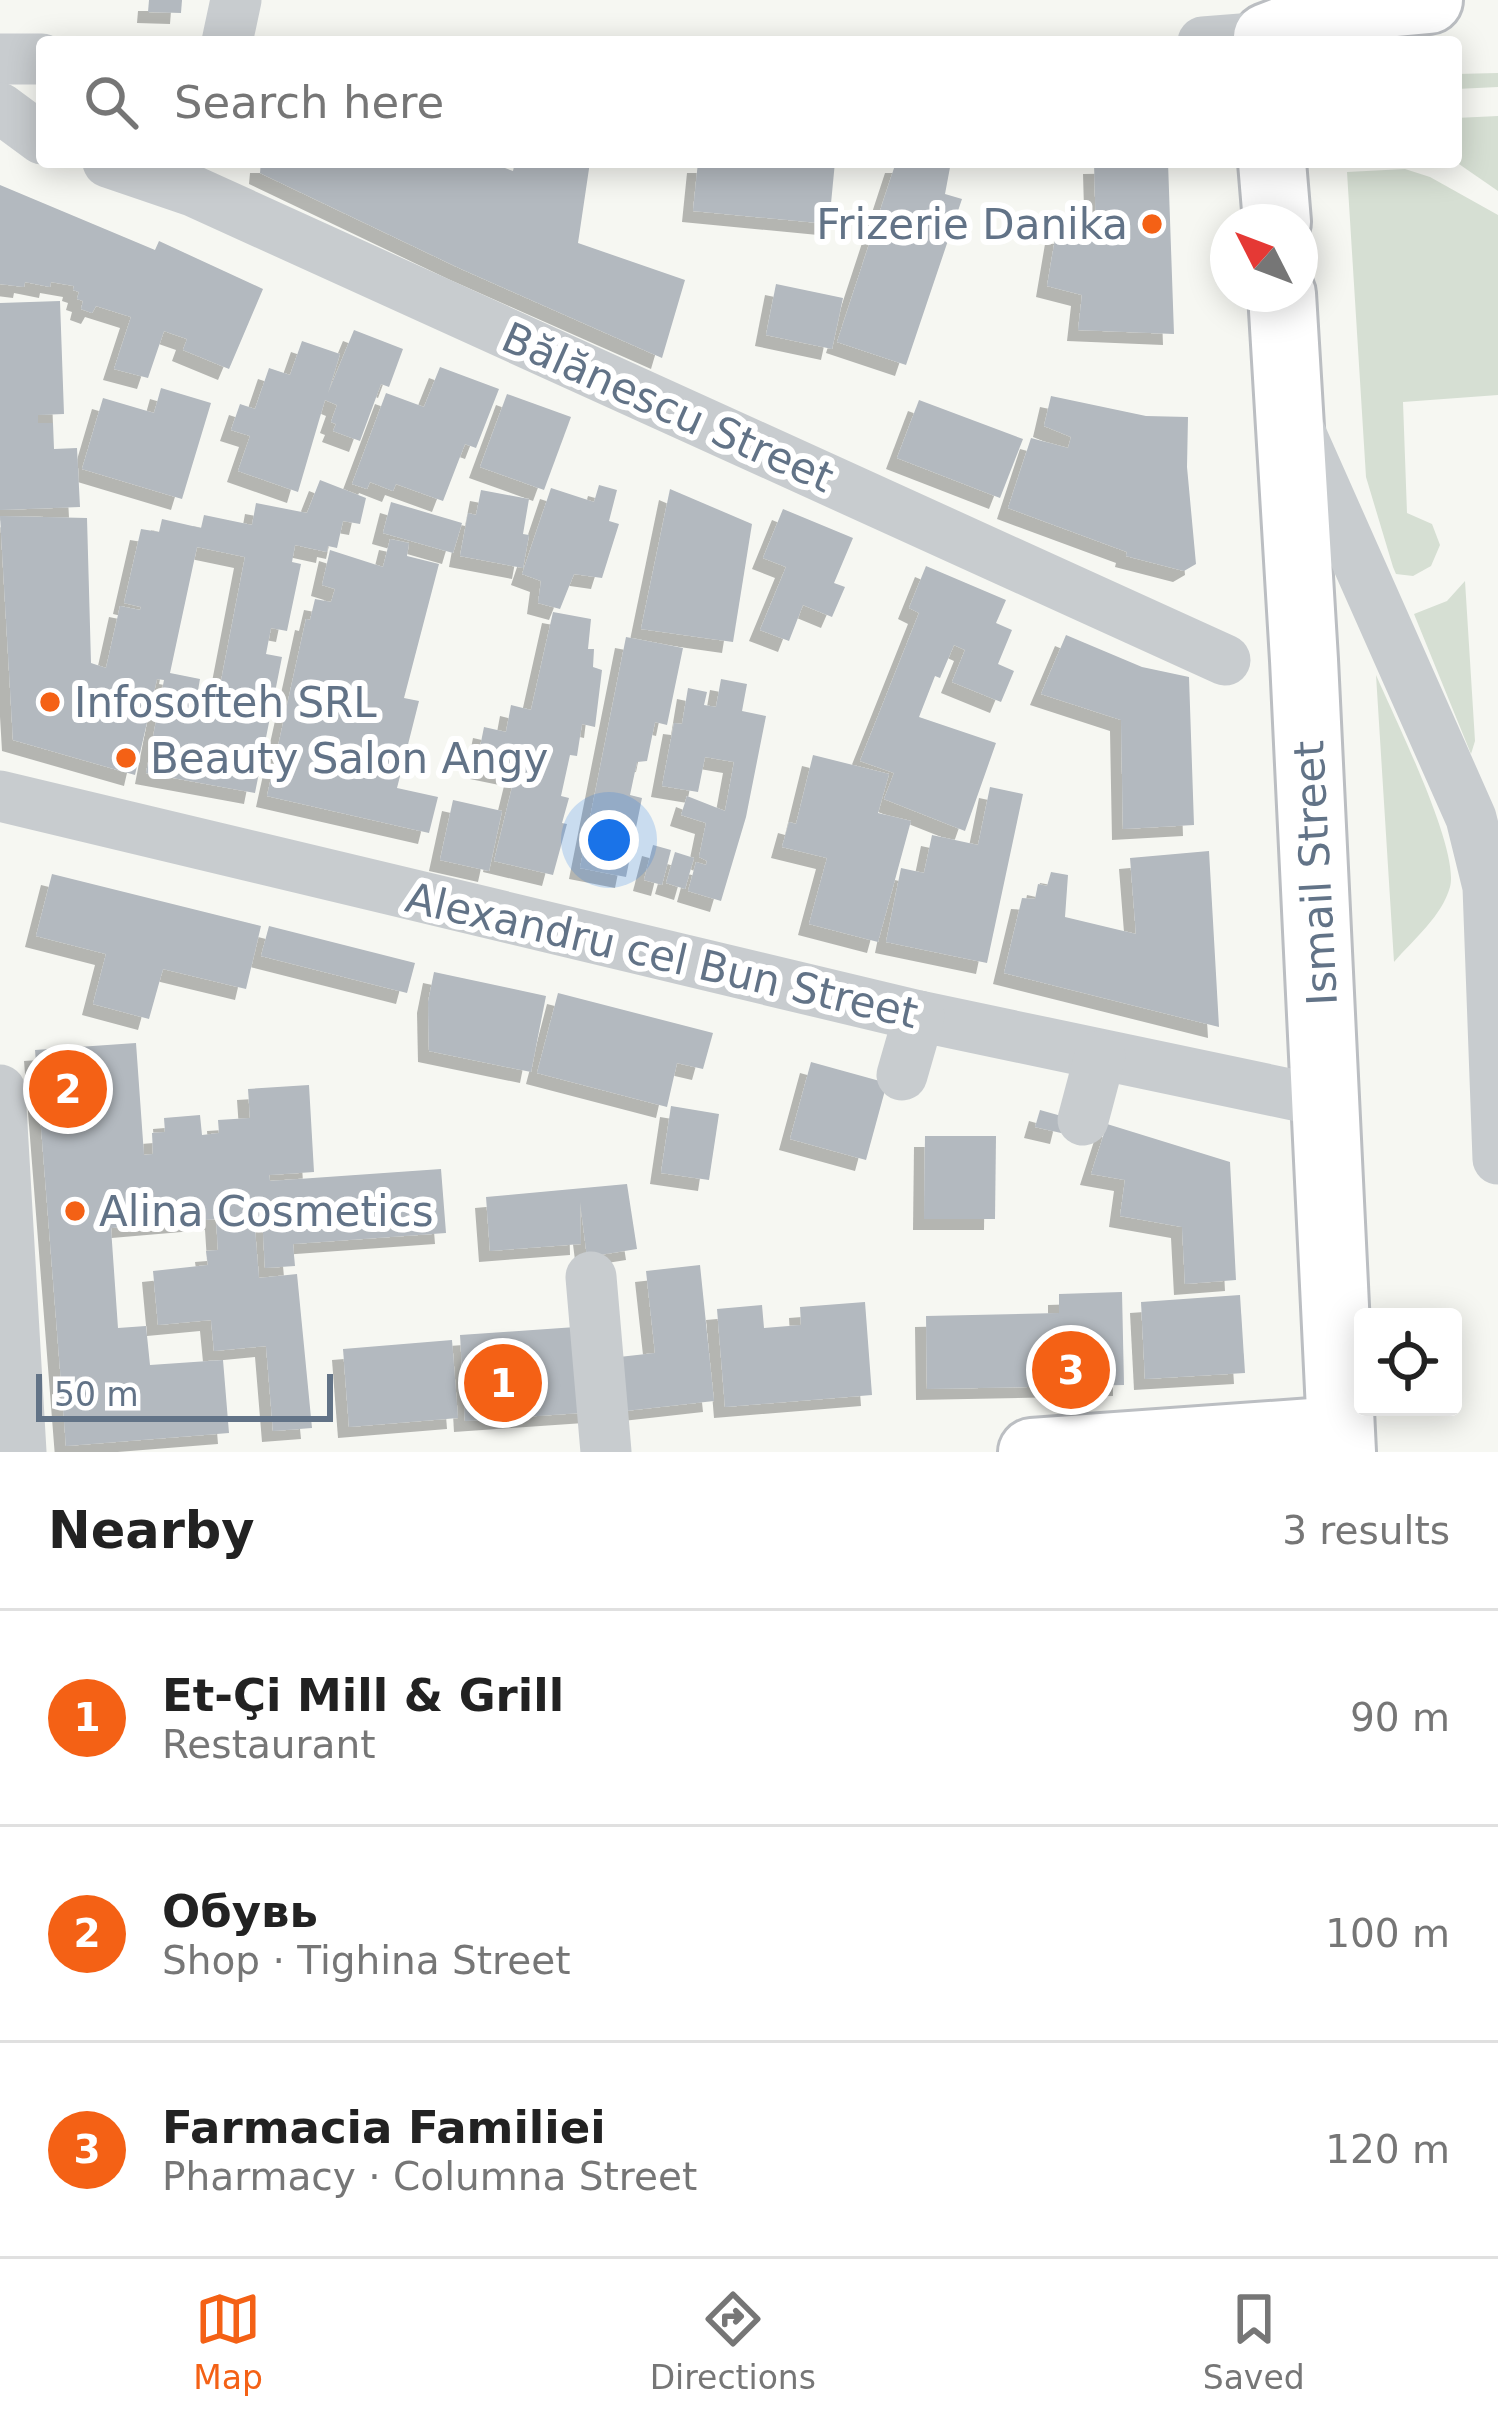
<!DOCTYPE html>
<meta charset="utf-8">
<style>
body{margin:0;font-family:"DejaVu Sans",sans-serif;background:#f6f6f6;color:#222}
.controls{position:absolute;right:36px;bottom:36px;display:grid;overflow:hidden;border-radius:12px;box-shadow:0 6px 30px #0003}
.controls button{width:108px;height:108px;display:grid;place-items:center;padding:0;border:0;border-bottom:3px solid #e0e0e0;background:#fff;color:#222;font:60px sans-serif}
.compass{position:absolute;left:1210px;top:204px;width:108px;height:108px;border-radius:50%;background:#fff;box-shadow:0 6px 30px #0003;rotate:312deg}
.scale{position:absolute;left:36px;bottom:30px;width:297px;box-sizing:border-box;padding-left:12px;border:6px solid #627387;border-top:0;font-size:33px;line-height:42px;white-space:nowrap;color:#627387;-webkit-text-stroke:9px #fff;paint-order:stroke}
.you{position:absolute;left:609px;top:840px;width:42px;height:42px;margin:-30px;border:9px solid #fff;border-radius:50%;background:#1a73e8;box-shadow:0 0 0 18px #1a73e833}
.badge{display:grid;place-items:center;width:78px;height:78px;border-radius:50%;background:#f46115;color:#fff;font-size:39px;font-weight:700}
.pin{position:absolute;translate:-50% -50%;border:6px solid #fff;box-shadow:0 3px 12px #0006}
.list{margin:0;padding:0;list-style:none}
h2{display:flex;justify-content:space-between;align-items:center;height:156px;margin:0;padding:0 48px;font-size:51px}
h2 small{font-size:39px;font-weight:400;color:#767676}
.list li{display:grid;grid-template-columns:78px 1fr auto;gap:36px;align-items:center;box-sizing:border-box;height:216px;padding:0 48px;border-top:3px solid #e0e0e0}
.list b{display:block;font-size:45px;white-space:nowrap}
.list p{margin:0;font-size:39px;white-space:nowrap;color:#767676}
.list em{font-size:39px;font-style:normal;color:#767676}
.icon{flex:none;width:66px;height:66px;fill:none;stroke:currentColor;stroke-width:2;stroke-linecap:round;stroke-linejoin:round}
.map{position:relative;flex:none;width:1498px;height:1452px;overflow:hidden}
.search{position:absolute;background:#fff;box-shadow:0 6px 30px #0003;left:36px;right:36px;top:36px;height:132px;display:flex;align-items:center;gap:30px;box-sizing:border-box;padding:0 42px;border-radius:12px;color:#767676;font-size:45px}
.sheet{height:804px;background:#fff}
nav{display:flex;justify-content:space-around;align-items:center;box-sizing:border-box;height:168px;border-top:3px solid #e0e0e0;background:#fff;font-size:33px;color:#767676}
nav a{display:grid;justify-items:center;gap:6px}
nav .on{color:#f46115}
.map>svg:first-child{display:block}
</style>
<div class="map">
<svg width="1498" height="1452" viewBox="0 0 1498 1452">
<defs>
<filter id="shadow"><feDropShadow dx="-11" dy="11" stdDeviation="0" flood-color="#0004"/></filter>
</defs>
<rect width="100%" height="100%" fill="#f6f7f2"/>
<!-- green -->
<g fill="#d6dfd3">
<path d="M 1498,73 L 1498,87 L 1456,89 L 1456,74 Z"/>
<path d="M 1498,116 L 1498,191 L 1456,162 L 1456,118 Z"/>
<path d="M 1405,169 L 1430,177 L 1498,215 L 1498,395 L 1403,402 L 1407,513 L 1432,524 L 1440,545 L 1431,566 L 1413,576 L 1396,574 L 1393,567 L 1366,477 L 1347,172 Z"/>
<path d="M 1465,581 L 1475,741 L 1471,754 L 1414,614 L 1447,601 Z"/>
<path d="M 1376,675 C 1394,717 1460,849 1450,887 C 1442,916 1414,939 1394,962 Z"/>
</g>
<!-- building -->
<g fill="#b3b9bf" fill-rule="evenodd" filter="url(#shadow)">
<path d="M 149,0 L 182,0 L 181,13 L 148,12 Z"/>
<path d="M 261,162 L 489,162 L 513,171 L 515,162 L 590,162 L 578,243 L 685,280 L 662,358 L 459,268 L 260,173 Z"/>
<path d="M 698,162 L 835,162 L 829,224 L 693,211 Z"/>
<path d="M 896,162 L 951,162 L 945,194 L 962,199 L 906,365 L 837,342 Z"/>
<path d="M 1168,162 L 1174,334 L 1078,330 L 1082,295 L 1047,286 L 1056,233 L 1096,232 L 1094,163 Z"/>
<path d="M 0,185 L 155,250 L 159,241 L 263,289 L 229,369 L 183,350 L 187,339 L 164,331 L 148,378 L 114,369 L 131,317 L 96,306 L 92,313 L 81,309 L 83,301 L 77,299 L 79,292 L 73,290 L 74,286 L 51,282 L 50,287 L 25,282 L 24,287 L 0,284 Z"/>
<path d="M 776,284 L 843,298 L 832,349 L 766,335 Z"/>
<path d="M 60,301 L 64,414 L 38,415 L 38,423 L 53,423 L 54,449 L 77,448 L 80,507 L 0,510 L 0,303 Z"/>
<path d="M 354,330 L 403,349 L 389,387 L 381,384 L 360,441 L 333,431 L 336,424 L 331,422 L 337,405 L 325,400 L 298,492 L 238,471 L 250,436 L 231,430 L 240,404 L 255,409 L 269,368 L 290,375 L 302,341 L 340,354 L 328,393 Z"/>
<path d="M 440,367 L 499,389 L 476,448 L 465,444 L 443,501 L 396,484 L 393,491 L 370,482 L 367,489 L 352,484 L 386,393 L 424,407 Z"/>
<path d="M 161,388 L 211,403 L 182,499 L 82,469 L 103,398 L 154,413 Z"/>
<path d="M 507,394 L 571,417 L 544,490 L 480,467 Z"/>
<path d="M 1051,396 L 1146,416 L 1188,417 L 1187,467 L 1196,564 L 1184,571 L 1126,556 L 1127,552 L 1008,508 L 1031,438 L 1068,448 L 1071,437 L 1044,426 Z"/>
<path d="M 919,400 L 1023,439 L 1000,498 L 897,458 Z"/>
<path d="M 320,480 L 366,498 L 360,524 L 343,521 L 337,548 L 328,546 L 327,552 L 295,545 L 292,562 L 301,564 L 287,631 L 271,628 L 266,654 L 282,657 L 255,793 L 146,773 L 164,680 L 157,679 L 135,775 L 13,740 L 0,516 L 87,518 L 91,663 L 106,668 L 120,606 L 140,610 L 141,607 L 124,603 L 141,529 L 159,532 L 162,519 L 201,528 L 204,515 L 252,525 L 256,503 L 307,513 ZM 197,547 L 245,557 L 215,712 L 195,708 L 200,679 L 170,673 Z"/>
<path d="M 599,485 L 617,490 L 609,521 L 619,524 L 602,578 L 574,574 L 560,609 L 538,603 L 541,581 L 522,574 L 551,488 L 594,502 Z"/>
<path d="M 670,489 L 752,524 L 733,642 L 641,629 Z"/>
<path d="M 481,490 L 529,499 L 523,534 L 529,535 L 523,568 L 460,556 L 468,513 L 476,515 Z"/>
<path d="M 391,502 L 462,523 L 453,553 L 383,533 Z"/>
<path d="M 783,509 L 853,538 L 834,583 L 845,587 L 832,617 L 803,605 L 789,641 L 760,630 L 786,567 L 763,558 Z"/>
<path d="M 390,539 L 409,543 L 407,556 L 439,564 L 404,698 L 419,701 L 397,788 L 438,797 L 429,833 L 267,796 L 306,619 L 310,620 L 315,599 L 331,602 L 335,589 L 322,585 L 330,550 L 383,567 Z"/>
<path d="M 926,566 L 1006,600 L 996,623 L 1012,630 L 998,664 L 1014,671 L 1001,702 L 952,682 L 965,650 L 954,645 L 940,678 L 935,676 L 919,717 L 996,743 L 965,831 L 884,799 L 894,773 L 860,761 L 919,613 L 909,608 Z"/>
<path d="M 553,612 L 591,619 L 588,649 L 594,649 L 593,667 L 602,670 L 595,727 L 582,724 L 577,756 L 570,755 L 561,796 L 569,798 L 562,823 L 567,824 L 553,875 L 494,861 L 515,775 L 476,767 L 484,727 L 506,732 L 511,705 L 531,710 Z"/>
<path d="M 1066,635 L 1142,667 L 1189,677 L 1194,825 L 1123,829 L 1121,720 L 1041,694 Z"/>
<path d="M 626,637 L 683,648 L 667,725 L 655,722 L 647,761 L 637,762 L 630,795 L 642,798 L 626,877 L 580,868 Z"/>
<path d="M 721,679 L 747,684 L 742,711 L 766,716 L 746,817 L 721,901 L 688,891 L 696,862 L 706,865 L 707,861 L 699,857 L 706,823 L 681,815 L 687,796 L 725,811 L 734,762 L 705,757 L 698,792 L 662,786 L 674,723 L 682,724 L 688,688 L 707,692 L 704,705 L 716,707 Z"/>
<path d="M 813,755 L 889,774 L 878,813 L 911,821 L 878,942 L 809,924 L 827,858 L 782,847 L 789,822 L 796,824 Z"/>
<path d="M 990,787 L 1023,794 L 987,963 L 886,942 L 901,868 L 924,873 L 932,835 L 978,845 Z"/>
<path d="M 453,800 L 502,811 L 489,871 L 440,860 Z"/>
<path d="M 653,845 L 671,850 L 662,885 L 644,880 Z"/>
<path d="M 1209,851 L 1219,1027 L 1004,973 L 1022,898 L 1035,899 L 1038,884 L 1047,886 L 1051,872 L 1068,875 L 1065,917 L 1136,934 L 1130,858 Z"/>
<path d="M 675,852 L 694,858 L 685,889 L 666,883 Z"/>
<path d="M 52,874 L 261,926 L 246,989 L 163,969 L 149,1019 L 93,1004 L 106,954 L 36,936 Z"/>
<path d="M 269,926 L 415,963 L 407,993 L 261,956 Z"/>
<path d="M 434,972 L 546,996 L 531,1072 L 429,1051 L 428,1002 Z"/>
<path d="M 558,993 L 713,1033 L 703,1069 L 677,1063 L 667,1107 L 537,1073 Z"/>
<path d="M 136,1043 L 144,1155 L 153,1154 L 152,1133 L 165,1132 L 164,1118 L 200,1115 L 202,1135 L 219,1133 L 218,1120 L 250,1118 L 248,1089 L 309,1085 L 314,1172 L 269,1175 L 270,1181 L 441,1169 L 446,1233 L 293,1244 L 295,1266 L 265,1268 L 262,1216 L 254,1217 L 259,1278 L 297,1274 L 312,1428 L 273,1431 L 266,1346 L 214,1351 L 211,1320 L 158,1325 L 153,1271 L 208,1265 L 206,1251 L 218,1250 L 216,1219 L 111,1228 L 118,1328 L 146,1326 L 150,1365 L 223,1360 L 229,1433 L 66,1446 L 35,1050 Z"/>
<path d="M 811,1062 L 887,1083 L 866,1160 L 790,1139 Z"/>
<path d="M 671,1106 L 719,1114 L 709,1180 L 661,1173 Z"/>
<path d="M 1040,1110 L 1065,1117 L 1061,1133 L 1035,1127 Z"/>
<path d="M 1107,1124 L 1230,1162 L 1236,1280 L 1185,1284 L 1182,1227 L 1120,1216 L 1125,1180 L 1091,1174 Z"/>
<path d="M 925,1136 L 996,1136 L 995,1219 L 924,1219 Z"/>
<path d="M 627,1184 L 637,1249 L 587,1257 L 580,1202 L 581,1244 L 490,1251 L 486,1197 Z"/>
<path d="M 700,1265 L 714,1401 L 616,1412 L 610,1358 L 655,1353 L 646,1271 Z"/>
<path d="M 1122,1292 L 1124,1385 L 927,1389 L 926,1316 L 1059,1313 L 1059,1294 Z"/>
<path d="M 1240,1295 L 1245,1373 L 1145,1379 L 1141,1302 Z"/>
<path d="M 865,1302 L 872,1395 L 725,1407 L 717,1309 L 762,1305 L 764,1328 L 801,1325 L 800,1307 Z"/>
<path d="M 590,1326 L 595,1412 L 465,1421 L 460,1335 Z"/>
<path d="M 452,1340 L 458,1418 L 349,1427 L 343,1349 Z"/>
</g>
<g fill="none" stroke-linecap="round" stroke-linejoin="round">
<!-- major casing -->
<g stroke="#bbbec2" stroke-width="72">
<g id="major">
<path d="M 1267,37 L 1343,8 L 1429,0"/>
<path d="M 1272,162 L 1277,222"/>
<path d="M 1282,294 L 1304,660 L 1342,1452"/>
<path d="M 1032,1452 L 1340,1430"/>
</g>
</g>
<!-- minor -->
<g stroke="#c8cccf" stroke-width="51">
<path d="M 227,42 L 236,0"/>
<path d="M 1203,42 L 1267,37"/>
<path d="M 0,59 L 42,59"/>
<path d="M 0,108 L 42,139"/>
<path d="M 108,162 L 193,191 L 1225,660"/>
<path d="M 1299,430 L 1471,818 L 1488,887 L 1498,1159"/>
<path d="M 0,796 L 919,1016 L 1327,1102"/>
<path d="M 902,1075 L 919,1016"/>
<path d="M 0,1090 L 21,1452"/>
<path d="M 1083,1120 L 1100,1056"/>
<path d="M 591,1277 L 606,1452"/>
</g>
<!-- major -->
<use href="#major" stroke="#fff" stroke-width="66"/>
</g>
<!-- markers -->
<g fill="#f46115" stroke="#fff" stroke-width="4.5">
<circle cx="1152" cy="224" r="12"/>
<circle cx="50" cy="702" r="12"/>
<circle cx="126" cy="758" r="12"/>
<circle cx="75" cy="1211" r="12"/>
</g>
<g text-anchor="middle" stroke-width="12" stroke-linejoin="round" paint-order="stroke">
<!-- poi labels -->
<g font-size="42" fill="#627387" stroke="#fff" text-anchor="start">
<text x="1128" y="239" text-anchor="end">Frizerie Danika</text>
<text x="74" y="717">Infosofteh SRL</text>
<text x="150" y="773">Beauty Salon Angy</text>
<text x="99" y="1226">Alina Cosmetics</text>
</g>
<!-- street labels -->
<g font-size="42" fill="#627387" stroke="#fff">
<text transform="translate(668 407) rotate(24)" y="15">Bălănescu Street</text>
<text transform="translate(1315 873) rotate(-93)" y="15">Ismail Street</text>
<text transform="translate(662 955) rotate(13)" y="15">Alexandru cel Bun Street</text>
</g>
</g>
</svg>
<div class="controls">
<button><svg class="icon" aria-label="locate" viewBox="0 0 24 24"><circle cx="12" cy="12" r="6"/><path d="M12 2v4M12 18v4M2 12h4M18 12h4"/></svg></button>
</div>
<svg class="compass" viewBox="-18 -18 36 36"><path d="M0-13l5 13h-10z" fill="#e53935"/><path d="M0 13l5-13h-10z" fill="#767676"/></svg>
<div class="scale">50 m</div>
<div class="you"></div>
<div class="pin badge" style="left:503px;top:1383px">1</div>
<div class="pin badge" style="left:68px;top:1089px">2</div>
<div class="pin badge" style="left:1071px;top:1370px">3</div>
<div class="search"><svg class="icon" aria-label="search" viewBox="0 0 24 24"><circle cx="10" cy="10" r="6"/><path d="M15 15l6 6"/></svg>Search here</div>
</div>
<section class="sheet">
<h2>Nearby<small>3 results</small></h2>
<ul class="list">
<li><span class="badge">1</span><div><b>Et-Çi Mill &amp; Grill</b><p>Restaurant</p></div><em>90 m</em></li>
<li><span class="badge">2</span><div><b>Обувь</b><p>Shop · Tighina Street</p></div><em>100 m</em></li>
<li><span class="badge">3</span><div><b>Farmacia Familiei</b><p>Pharmacy · Columna Street</p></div><em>120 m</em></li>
</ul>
</section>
<nav>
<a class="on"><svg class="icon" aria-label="map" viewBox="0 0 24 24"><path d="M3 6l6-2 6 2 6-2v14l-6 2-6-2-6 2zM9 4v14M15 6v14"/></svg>Map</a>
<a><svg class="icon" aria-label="directions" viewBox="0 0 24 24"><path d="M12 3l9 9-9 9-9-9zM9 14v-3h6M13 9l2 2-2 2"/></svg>Directions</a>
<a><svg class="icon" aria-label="saved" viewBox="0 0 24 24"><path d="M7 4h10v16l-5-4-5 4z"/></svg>Saved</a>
</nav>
